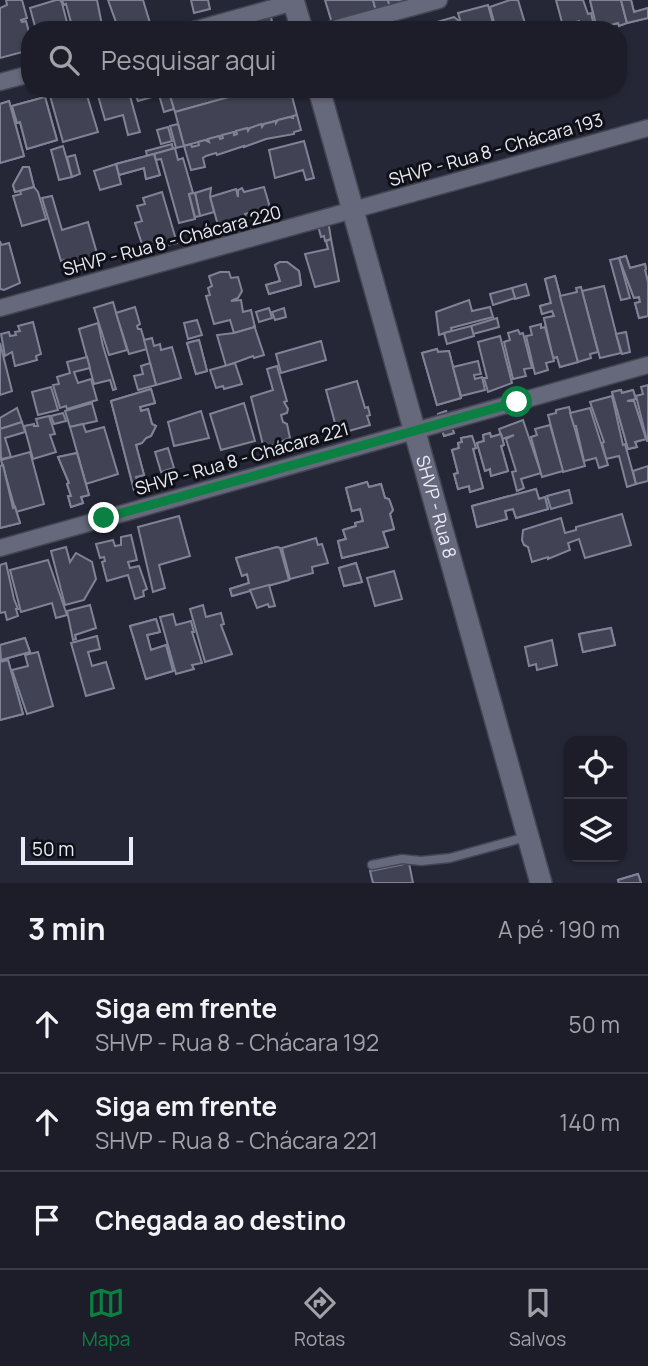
<!DOCTYPE html>
<html lang="pt">
<meta charset="utf-8">
<style>
body{margin:0;font-family:Manrope,sans-serif;background:#292a35;color:#f1f3f6}
.controls{position:absolute;right:21px;bottom:21px;display:grid;overflow:hidden;border-radius:14px;box-shadow:0 2px 5px #0004}
.controls button{width:63px;height:63px;display:grid;place-items:center;padding:0;border:0;border-bottom:2px solid #3a3b46;background:#1c1d29;color:#f1f3f6;font:35px sans-serif}
.scale{position:absolute;left:21px;bottom:18px;width:112px;box-sizing:border-box;padding-left:7px;border:4px solid #e9ebf6;border-top:0;font-size:19px;line-height:24px;white-space:nowrap;color:#e9ebf6;-webkit-text-stroke:5px #101118;paint-order:stroke}
.stop{position:absolute;width:21px;height:21px;margin:-16px;border:5px solid #0b8043;border-radius:50%;background:#fff}
.stop.end{background:#0b8043;border-color:#fff;box-shadow:0 2px 7px #0008}
.list{margin:0;padding:0;list-style:none}
h2{display:flex;justify-content:space-between;align-items:center;height:91px;margin:0;padding:0 28px;font-size:30px}
h2 small{font-size:23px;font-weight:400;color:#a0a2a8}
.list li{display:grid;grid-template-columns:46px 1fr auto;gap:21px;align-items:center;box-sizing:border-box;height:98px;padding:0 28px;border-top:2px solid #3a3b46}
.list b{display:block;font-size:26px;white-space:nowrap}
.list p{margin:0;font-size:23px;white-space:nowrap;color:#a0a2a8}
.list em{font-size:23px;font-style:normal;color:#a0a2a8}
.icon{flex:none;width:38px;height:38px;fill:none;stroke:currentColor;stroke-width:2;stroke-linecap:round;stroke-linejoin:round}
.map{position:relative;flex:none;width:648px;height:883px;overflow:hidden}
.search{position:absolute;background:#1c1d29;box-shadow:0 2px 5px #0004;left:21px;right:21px;top:21px;height:77px;display:flex;align-items:center;gap:18px;box-sizing:border-box;padding:0 24px;border-radius:28px;color:#a0a2a8;font-size:26px}
.sheet{height:385px;background:#1c1d29}
nav{display:flex;justify-content:space-around;align-items:center;box-sizing:border-box;height:98px;border-top:2px solid #3a3b46;background:#1c1d29;font-size:19px;color:#a0a2a8}
nav a{display:grid;justify-items:center;gap:4px}
nav .on{color:#0b8043}
.map>svg:first-child{display:block}
</style>
<div class="map">
<svg width="648" height="883" viewBox="0 0 648 883">
<rect width="100%" height="100%" fill="#252737"/>
<!-- building -->
<g fill="#414354" stroke="#808396" stroke-width="2">
<path d="M 6,0 L 22,0 L 27,18 L 21,20 L 22,22 L 26,21 L 30,36 L 30,50 L 0,58 L 0,8 L 7,5 Z"/>
<path d="M 56,0 L 60,0 L 62,3 L 69,30 L 36,30 L 30,8 Z"/>
<path d="M 62,0 L 97,0 L 103,30 L 73,30 L 66,4 L 64,5 Z"/>
<path d="M 108,0 L 143,0 L 150,23 L 132,28 L 130,22 L 117,25 Z"/>
<path d="M 191,0 L 208,0 L 210,9 L 194,13 Z"/>
<path d="M 325,0 L 373,0 L 376,11 L 332,23 Z"/>
<path d="M 373,0 L 388,0 L 390,8 L 376,11 Z"/>
<path d="M 388,0 L 415,0 L 390,8 Z"/>
<path d="M 510,0 L 518,0 L 527,30 L 496,30 L 490,7 Z"/>
<path d="M 556,0 L 583,0 L 588,14 L 591,13 L 595,30 L 582,30 L 579,21 L 563,26 Z"/>
<path d="M 590,0 L 621,0 L 627,23 L 619,26 L 618,23 L 597,29 Z"/>
<path d="M 590,0 L 621,0 L 627,23 L 619,26 L 618,23 L 597,29 Z"/>
<path d="M 621,0 L 631,0 L 634,12 L 648,8 L 648,18 L 627,23 Z"/>
<path d="M 621,0 L 631,0 L 634,12 L 648,8 L 648,18 L 627,23 Z"/>
<path d="M 488,5 L 495,30 L 463,30 L 458,13 Z"/>
<path d="M 270,13 L 274,30 L 247,30 L 245,20 Z"/>
<path d="M 454,17 L 458,20 L 461,30 L 432,30 L 430,24 Z"/>
<path d="M 561,24 L 562,30 L 547,30 L 553,28 L 553,26 Z"/>
<path d="M 74,89 L 85,89 L 98,132 L 63,142 L 50,96 Z"/>
<path d="M 96,89 L 128,89 L 140,132 L 128,135 L 123,115 L 105,120 Z"/>
<path d="M 133,89 L 168,89 L 174,109 L 164,112 L 159,95 L 138,101 Z"/>
<path d="M 168,89 L 258,89 L 175,112 Z"/>
<path d="M 258,89 L 290,89 L 297,115 L 184,146 L 175,112 Z"/>
<path d="M 45,97 L 57,140 L 27,149 L 20,122 L 17,123 L 12,106 Z"/>
<path d="M 45,97 L 57,140 L 27,149 L 20,122 L 17,123 L 12,106 Z"/>
<path d="M 9,101 L 24,156 L 0,163 L 0,104 Z"/>
<path d="M 9,101 L 24,156 L 0,163 L 0,104 Z"/>
<path d="M 297,115 L 301,130 L 294,132 L 294,134 L 266,139 L 244,147 L 244,146 L 217,155 L 216,153 L 206,156 L 203,158 L 205,167 L 191,170 L 184,146 L 191,144 L 192,147 L 199,145 L 198,142 L 205,140 L 209,142 L 208,139 L 219,136 L 220,139 L 223,138 L 222,135 L 234,132 L 234,135 L 237,134 L 236,131 L 247,128 L 248,131 L 250,128 L 261,124 L 262,127 L 264,124 L 276,121 L 276,123 L 278,120 L 290,117 L 293,118 L 293,116 Z"/>
<path d="M 178,124 L 184,146 L 176,148 L 170,126 Z"/>
<path d="M 168,127 L 172,141 L 161,144 L 157,130 Z"/>
<path d="M 304,141 L 314,178 L 306,180 L 303,170 L 275,178 L 269,150 Z"/>
<path d="M 172,144 L 173,149 L 147,156 L 146,151 Z"/>
<path d="M 63,146 L 72,177 L 59,180 L 51,150 Z"/>
<path d="M 175,148 L 178,160 L 183,158 L 193,193 L 189,194 L 195,219 L 179,223 L 161,159 L 156,160 L 154,154 Z"/>
<path d="M 154,154 L 160,175 L 146,179 L 144,168 L 119,175 L 116,164 Z"/>
<path d="M 154,154 L 160,175 L 146,179 L 144,168 L 119,175 L 116,164 Z"/>
<path d="M 75,155 L 80,174 L 72,177 L 67,157 Z"/>
<path d="M 116,164 L 121,184 L 100,190 L 94,171 Z"/>
<path d="M 23,167 L 29,167 L 34,187 L 15,192 L 13,185 Z"/>
<path d="M 23,167 L 29,167 L 34,187 L 15,192 L 13,185 Z"/>
<path d="M 34,187 L 38,192 L 46,219 L 22,226 L 13,196 L 21,194 L 20,191 Z"/>
<path d="M 264,187 L 274,221 L 260,225 L 256,211 L 245,214 L 252,235 L 223,243 L 210,197 L 236,189 L 238,197 L 238,190 L 242,188 L 244,192 Z"/>
<path d="M 211,188 L 210,197 L 214,212 L 200,216 L 195,193 Z"/>
<path d="M 162,192 L 177,243 L 144,250 L 135,223 L 142,221 L 137,206 L 145,204 L 143,198 Z"/>
<path d="M 195,193 L 200,216 L 195,217 L 189,194 Z"/>
<path d="M 52,196 L 62,230 L 88,222 L 100,264 L 69,272 L 65,260 L 61,261 L 42,198 Z"/>
<path d="M 328,220 L 331,239 L 325,241 L 324,236 L 321,237 L 317,222 Z"/>
<path d="M 331,239 L 339,281 L 315,287 L 305,254 L 328,249 L 326,241 Z"/>
<path d="M 0,241 L 1,245 L 9,243 L 20,283 L 4,290 L 0,289 Z"/>
<path d="M 626,256 L 630,268 L 645,264 L 646,269 L 645,270 L 648,282 L 648,316 L 639,318 L 635,303 L 640,302 L 639,297 L 634,298 L 619,258 Z"/>
<path d="M 626,256 L 630,268 L 645,264 L 646,269 L 645,270 L 648,282 L 648,316 L 639,318 L 635,303 L 640,302 L 639,297 L 634,298 L 619,258 Z"/>
<path d="M 619,258 L 630,298 L 621,300 L 610,260 Z"/>
<path d="M 280,262 L 287,262 L 299,271 L 301,285 L 269,294 L 266,285 L 280,281 L 275,265 Z"/>
<path d="M 280,262 L 287,262 L 299,271 L 301,285 L 269,294 L 266,285 L 280,281 L 275,265 Z"/>
<path d="M 220,272 L 229,272 L 231,278 L 238,277 L 242,291 L 238,298 L 231,301 L 241,300 L 243,312 L 251,310 L 255,327 L 234,333 L 230,320 L 214,324 L 206,296 L 210,295 L 208,288 L 212,286 L 209,276 Z"/>
<path d="M 555,276 L 578,362 L 560,367 L 557,357 L 553,358 L 544,318 L 554,316 L 552,311 L 542,314 L 540,306 L 551,303 L 545,279 Z"/>
<path d="M 555,276 L 578,362 L 560,367 L 557,357 L 553,358 L 544,318 L 554,316 L 552,311 L 542,314 L 540,306 L 551,303 L 545,279 Z"/>
<path d="M 526,284 L 529,295 L 515,299 L 512,288 Z"/>
<path d="M 604,286 L 621,353 L 600,358 L 582,291 Z"/>
<path d="M 581,287 L 598,352 L 590,354 L 591,358 L 578,362 L 560,296 L 577,292 L 576,288 Z"/>
<path d="M 512,288 L 515,298 L 493,305 L 490,294 Z"/>
<path d="M 469,300 L 472,311 L 490,307 L 493,317 L 451,328 L 452,331 L 439,335 L 436,312 Z"/>
<path d="M 113,302 L 127,350 L 109,355 L 94,308 Z"/>
<path d="M 135,307 L 140,324 L 137,326 L 138,329 L 141,329 L 147,349 L 129,354 L 116,313 Z"/>
<path d="M 269,308 L 272,318 L 259,322 L 256,312 Z"/>
<path d="M 284,308 L 286,317 L 275,320 L 272,312 Z"/>
<path d="M 497,318 L 499,327 L 473,334 L 471,326 Z"/>
<path d="M 197,320 L 202,335 L 188,339 L 184,323 Z"/>
<path d="M 33,322 L 41,354 L 36,356 L 37,360 L 15,366 L 12,352 L 5,356 L 1,334 L 9,332 L 10,336 L 16,335 L 15,332 L 20,331 L 18,326 Z"/>
<path d="M 98,323 L 103,346 L 116,389 L 113,390 L 110,380 L 94,384 L 79,329 Z"/>
<path d="M 541,324 L 541,328 L 545,327 L 554,361 L 546,363 L 548,370 L 535,374 L 526,336 L 532,335 L 530,327 Z"/>
<path d="M 254,325 L 264,355 L 254,358 L 253,356 L 226,366 L 217,335 L 234,333 L 255,327 Z"/>
<path d="M 471,326 L 474,336 L 447,344 L 444,333 Z"/>
<path d="M 518,330 L 520,334 L 523,333 L 532,368 L 524,369 L 526,376 L 513,379 L 504,342 L 510,340 L 508,333 Z"/>
<path d="M 626,332 L 630,352 L 622,354 L 616,334 Z"/>
<path d="M 500,336 L 512,383 L 488,392 L 484,378 L 487,378 L 478,342 Z"/>
<path d="M 152,338 L 154,346 L 160,344 L 161,350 L 172,347 L 181,378 L 156,385 L 144,340 Z"/>
<path d="M 199,340 L 207,371 L 196,374 L 187,343 Z"/>
<path d="M 199,340 L 207,371 L 196,374 L 187,343 Z"/>
<path d="M 321,341 L 326,360 L 281,373 L 276,354 Z"/>
<path d="M 0,343 L 12,391 L 0,395 Z"/>
<path d="M 437,349 L 438,352 L 449,351 L 461,398 L 437,405 L 422,353 Z"/>
<path d="M 437,349 L 438,352 L 449,351 L 461,398 L 437,405 L 422,353 Z"/>
<path d="M 87,357 L 90,368 L 74,372 L 78,383 L 91,379 L 97,400 L 67,409 L 66,406 L 60,408 L 53,385 L 59,384 L 57,377 L 70,373 L 67,362 Z"/>
<path d="M 478,361 L 481,374 L 474,375 L 475,379 L 482,377 L 485,390 L 461,396 L 453,367 Z"/>
<path d="M 150,363 L 156,385 L 138,390 L 134,376 L 143,374 L 141,366 Z"/>
<path d="M 235,363 L 242,384 L 224,389 L 223,386 L 216,388 L 210,370 Z"/>
<path d="M 277,366 L 287,401 L 284,402 L 288,409 L 287,413 L 281,415 L 283,422 L 287,424 L 290,438 L 264,449 L 251,397 L 273,390 L 267,369 Z"/>
<path d="M 357,381 L 365,408 L 368,407 L 370,415 L 367,416 L 370,425 L 338,434 L 326,390 Z"/>
<path d="M 648,385 L 648,441 L 647,441 L 636,396 L 643,394 L 641,387 Z"/>
<path d="M 51,387 L 58,410 L 38,415 L 32,392 Z"/>
<path d="M 151,389 L 155,403 L 140,407 L 141,411 L 148,409 L 152,424 L 156,426 L 151,436 L 146,438 L 142,443 L 136,445 L 144,475 L 136,477 L 139,488 L 134,490 L 111,401 Z"/>
<path d="M 151,389 L 155,403 L 140,407 L 141,411 L 148,409 L 152,424 L 156,426 L 151,436 L 146,438 L 142,443 L 136,445 L 144,475 L 136,477 L 139,488 L 134,490 L 111,401 Z"/>
<path d="M 621,390 L 622,393 L 633,390 L 636,399 L 627,401 L 634,401 L 646,439 L 635,442 L 637,447 L 628,449 L 612,392 Z"/>
<path d="M 621,390 L 622,393 L 633,390 L 636,399 L 627,401 L 634,401 L 646,439 L 635,442 L 637,447 L 628,449 L 612,392 Z"/>
<path d="M 612,396 L 623,445 L 625,444 L 636,484 L 627,487 L 619,456 L 606,459 L 602,443 L 604,442 L 590,402 Z"/>
<path d="M 92,403 L 97,421 L 70,427 L 65,411 Z"/>
<path d="M 244,403 L 255,441 L 221,450 L 210,414 Z"/>
<path d="M 569,407 L 585,466 L 563,472 L 548,415 L 556,413 L 556,410 Z"/>
<path d="M 17,408 L 22,422 L 0,429 L 0,418 Z"/>
<path d="M 590,408 L 608,465 L 599,468 L 596,458 L 584,461 L 576,426 L 574,426 L 570,413 Z"/>
<path d="M 201,411 L 209,438 L 174,446 L 168,422 Z"/>
<path d="M 446,411 L 454,433 L 444,436 L 438,414 Z"/>
<path d="M 446,411 L 454,433 L 444,436 L 438,414 Z"/>
<path d="M 63,413 L 66,421 L 54,424 L 51,416 Z"/>
<path d="M 49,416 L 55,434 L 50,435 L 56,452 L 33,459 L 24,426 L 34,424 L 34,426 L 38,426 L 36,419 Z"/>
<path d="M 523,420 L 541,473 L 521,479 L 524,488 L 517,491 L 512,472 L 516,471 L 506,439 L 514,435 L 502,439 L 499,429 Z"/>
<path d="M 22,422 L 25,432 L 5,438 L 11,457 L 1,459 L 0,429 Z"/>
<path d="M 83,424 L 86,432 L 104,427 L 118,474 L 86,484 L 70,427 Z"/>
<path d="M 550,425 L 563,471 L 542,477 L 531,437 L 537,435 L 535,429 Z"/>
<path d="M 490,433 L 491,437 L 501,434 L 504,445 L 501,446 L 508,471 L 491,476 L 490,469 L 485,471 L 477,443 L 484,441 L 483,435 Z"/>
<path d="M 490,433 L 491,437 L 501,434 L 504,445 L 501,446 L 508,471 L 491,476 L 490,469 L 485,471 L 477,443 L 484,441 L 483,435 Z"/>
<path d="M 472,436 L 476,448 L 473,449 L 483,488 L 470,492 L 469,486 L 458,489 L 454,474 L 458,473 L 452,450 L 459,448 L 458,443 L 462,442 L 461,438 Z"/>
<path d="M 472,436 L 476,448 L 473,449 L 483,488 L 470,492 L 469,486 L 458,489 L 454,474 L 458,473 L 452,450 L 459,448 L 458,443 L 462,442 L 461,438 Z"/>
<path d="M 168,448 L 174,468 L 161,472 L 155,452 Z"/>
<path d="M 30,452 L 44,504 L 16,512 L 1,460 Z"/>
<path d="M 77,453 L 89,495 L 81,497 L 83,503 L 71,507 L 68,496 L 71,496 L 67,484 L 69,483 L 58,457 Z"/>
<path d="M 77,453 L 89,495 L 81,497 L 83,503 L 71,507 L 68,496 L 71,496 L 67,484 L 69,483 L 58,457 Z"/>
<path d="M 3,465 L 13,508 L 15,507 L 20,523 L 0,528 L 0,466 Z"/>
<path d="M 3,465 L 13,508 L 15,507 L 20,523 L 0,528 L 0,466 Z"/>
<path d="M 648,466 L 648,481 L 636,484 L 633,471 Z"/>
<path d="M 367,482 L 369,487 L 381,484 L 385,498 L 389,499 L 393,510 L 390,514 L 394,529 L 383,532 L 388,547 L 342,558 L 338,541 L 346,539 L 343,530 L 356,526 L 355,523 L 363,521 L 360,509 L 352,511 L 346,488 Z"/>
<path d="M 367,482 L 369,487 L 381,484 L 385,498 L 389,499 L 393,510 L 390,514 L 394,529 L 383,532 L 388,547 L 342,558 L 338,541 L 346,539 L 343,530 L 356,526 L 355,523 L 363,521 L 360,509 L 352,511 L 346,488 Z"/>
<path d="M 536,489 L 539,499 L 545,497 L 548,509 L 516,518 L 513,509 L 505,511 L 507,519 L 477,527 L 472,506 Z"/>
<path d="M 536,489 L 539,499 L 545,497 L 548,509 L 516,518 L 513,509 L 505,511 L 507,519 L 477,527 L 472,506 Z"/>
<path d="M 569,490 L 572,503 L 551,509 L 547,496 Z"/>
<path d="M 622,514 L 631,545 L 585,558 L 579,539 L 568,543 L 570,550 L 548,559 L 548,557 L 532,562 L 528,547 L 524,545 L 522,540 L 523,530 L 561,518 L 565,533 L 576,530 L 576,527 Z"/>
<path d="M 179,516 L 190,556 L 159,565 L 165,588 L 153,592 L 138,527 Z"/>
<path d="M 131,535 L 137,560 L 128,562 L 130,568 L 139,566 L 147,589 L 143,591 L 144,596 L 135,599 L 128,575 L 107,581 L 102,562 L 105,561 L 104,557 L 100,558 L 96,544 L 113,540 L 115,546 L 121,545 L 121,537 Z"/>
<path d="M 316,538 L 318,545 L 322,544 L 328,563 L 312,567 L 313,573 L 290,579 L 282,548 Z"/>
<path d="M 66,547 L 70,562 L 76,553 L 92,562 L 96,579 L 84,600 L 65,605 L 51,551 Z"/>
<path d="M 277,547 L 280,548 L 289,580 L 232,596 L 230,589 L 249,583 L 247,574 L 242,576 L 236,558 Z"/>
<path d="M 277,547 L 280,548 L 289,580 L 232,596 L 230,589 L 249,583 L 247,574 L 242,576 L 236,558 Z"/>
<path d="M 48,560 L 67,615 L 56,618 L 52,603 L 21,612 L 10,570 Z"/>
<path d="M 6,563 L 14,599 L 18,609 L 16,609 L 18,616 L 7,620 L 5,612 L 0,613 L 0,565 Z"/>
<path d="M 356,563 L 362,582 L 344,586 L 339,568 Z"/>
<path d="M 356,563 L 362,582 L 344,586 L 339,568 Z"/>
<path d="M 394,571 L 402,599 L 375,606 L 367,578 Z"/>
<path d="M 269,585 L 275,606 L 269,607 L 268,604 L 257,608 L 250,590 Z"/>
<path d="M 90,605 L 96,628 L 75,635 L 76,639 L 73,640 L 67,611 Z"/>
<path d="M 203,605 L 206,617 L 221,613 L 224,624 L 221,625 L 232,654 L 205,662 L 190,609 Z"/>
<path d="M 173,614 L 176,625 L 191,621 L 194,632 L 192,632 L 202,663 L 192,665 L 194,669 L 176,674 L 160,617 Z"/>
<path d="M 156,619 L 160,632 L 147,635 L 151,650 L 166,645 L 173,671 L 146,679 L 130,626 Z"/>
<path d="M 156,619 L 160,632 L 147,635 L 151,650 L 166,645 L 173,671 L 146,679 L 130,626 Z"/>
<path d="M 611,628 L 615,645 L 583,652 L 579,634 Z"/>
<path d="M 611,628 L 615,645 L 583,652 L 579,634 Z"/>
<path d="M 97,636 L 100,649 L 88,652 L 92,666 L 106,662 L 114,688 L 86,696 L 71,643 Z"/>
<path d="M 25,638 L 30,652 L 1,660 L 0,645 Z"/>
<path d="M 25,638 L 30,652 L 1,660 L 0,645 Z"/>
<path d="M 552,640 L 557,665 L 537,670 L 536,664 L 529,666 L 525,647 Z"/>
<path d="M 38,652 L 53,706 L 27,714 L 12,670 L 28,666 L 25,655 Z"/>
<path d="M 8,660 L 23,714 L 0,720 L 0,662 Z"/>
<path d="M 8,660 L 23,714 L 0,720 L 0,662 Z"/>
<path d="M 409,863 L 413,883 L 373,883 L 370,871 Z"/>
<path d="M 638,874 L 641,883 L 619,883 L 618,880 Z"/>
<path d="M 638,874 L 641,883 L 619,883 L 618,880 Z"/>
</g>
<g fill="none" stroke-linecap="round" stroke-linejoin="round">
<!-- lane casing -->
<g stroke="#434552" stroke-width="11">
<path id="lane" d="M 372,865 L 402,859 L 421,861 L 450,858 L 526,837"/>
</g>
<!-- street casing -->
<g stroke="#434552" stroke-width="19">
<g id="street">
<path d="M 194,30 L 294,2"/>
<path d="M 330,30 L 439,0"/>
<path d="M 0,82 L 30,74"/>
<path d="M 0,308 L 648,128"/>
<path d="M 0,548 L 648,365"/>
</g>
</g>
<!-- secondary casing -->
<g stroke="#434552" stroke-width="24">
<g id="secondary">
<path d="M 293,0 L 302,30"/>
<path id="s1" d="M 319,89 L 541,883"/>
</g>
</g>
<!-- lane -->
<use href="#lane" stroke="#66697b" stroke-width="8"/>
<!-- street -->
<use href="#street" stroke="#66697b" stroke-width="16"/>
<!-- secondary -->
<use href="#secondary" stroke="#66697b" stroke-width="21"/>
</g>
<g fill="none" stroke-linecap="round" stroke-linejoin="round">
<!-- route -->
<path stroke="#0b8043" stroke-width="9" d="M 104,518 L 517,402"/>
</g>
<g text-anchor="middle" stroke-width="6" stroke-linejoin="round" paint-order="stroke">
<!-- street labels -->
<g font-size="18" fill="#e9ebf6" stroke="#101118">
<text transform="translate(496 150) rotate(-16)" y="6">SHVP - Rua 8 - Chácara 193</text>
<text transform="translate(172 241) rotate(-15)" y="6">SHVP - Rua 8 - Chácara 220</text>
<text transform="translate(242 459) rotate(-16)" y="6">SHVP - Rua 8 - Chácara 221</text>
<text dy="6" stroke="none"><textPath href="#s1" startOffset="434">SHVP - Rua 8</textPath></text>
</g>
</g>
</svg>
<div class="controls">
<button><svg class="icon" aria-label="locate" viewBox="0 0 24 24"><circle cx="12" cy="12" r="6"/><path d="M12 2v4M12 18v4M2 12h4M18 12h4"/></svg></button>
<button><svg class="icon" aria-label="layers" viewBox="0 0 24 24"><path d="M12 4l9 5-9 5-9-5zM3 14l9 5 9-5"/></svg></button>
</div>
<div class="scale">50 m</div>
<div class="stop" style="left:517px;top:402px"></div>
<div class="stop end" style="left:104px;top:518px"></div>
<div class="search"><svg class="icon" aria-label="search" viewBox="0 0 24 24"><circle cx="10" cy="10" r="6"/><path d="M15 15l6 6"/></svg>Pesquisar aqui</div>
</div>
<section class="sheet">
<h2>3 min<small>A pé · 190 m</small></h2>
<ul class="list">
<li><svg class="icon" aria-label="ahead" viewBox="0 0 24 24"><path d="M12 20V5M6 11l6-6 6 6"/></svg><div><b>Siga em frente</b><p>SHVP - Rua 8 - Chácara 192</p></div><em>50 m</em></li>
<li><svg class="icon" aria-label="ahead" viewBox="0 0 24 24"><path d="M12 20V5M6 11l6-6 6 6"/></svg><div><b>Siga em frente</b><p>SHVP - Rua 8 - Chácara 221</p></div><em>140 m</em></li>
<li><svg class="icon" aria-label="arrive" viewBox="0 0 24 24"><path d="M6 21V4h12l-3 4 3 4H6"/></svg><div><b>Chegada ao destino</b></div></li>
</ul>
</section>
<nav>
<a class="on"><svg class="icon" aria-label="map" viewBox="0 0 24 24"><path d="M3 6l6-2 6 2 6-2v14l-6 2-6-2-6 2zM9 4v14M15 6v14"/></svg>Mapa</a>
<a><svg class="icon" aria-label="directions" viewBox="0 0 24 24"><path d="M12 3l9 9-9 9-9-9zM9 14v-3h6M13 9l2 2-2 2"/></svg>Rotas</a>
<a><svg class="icon" aria-label="saved" viewBox="0 0 24 24"><path d="M7 4h10v16l-5-4-5 4z"/></svg>Salvos</a>
</nav>
